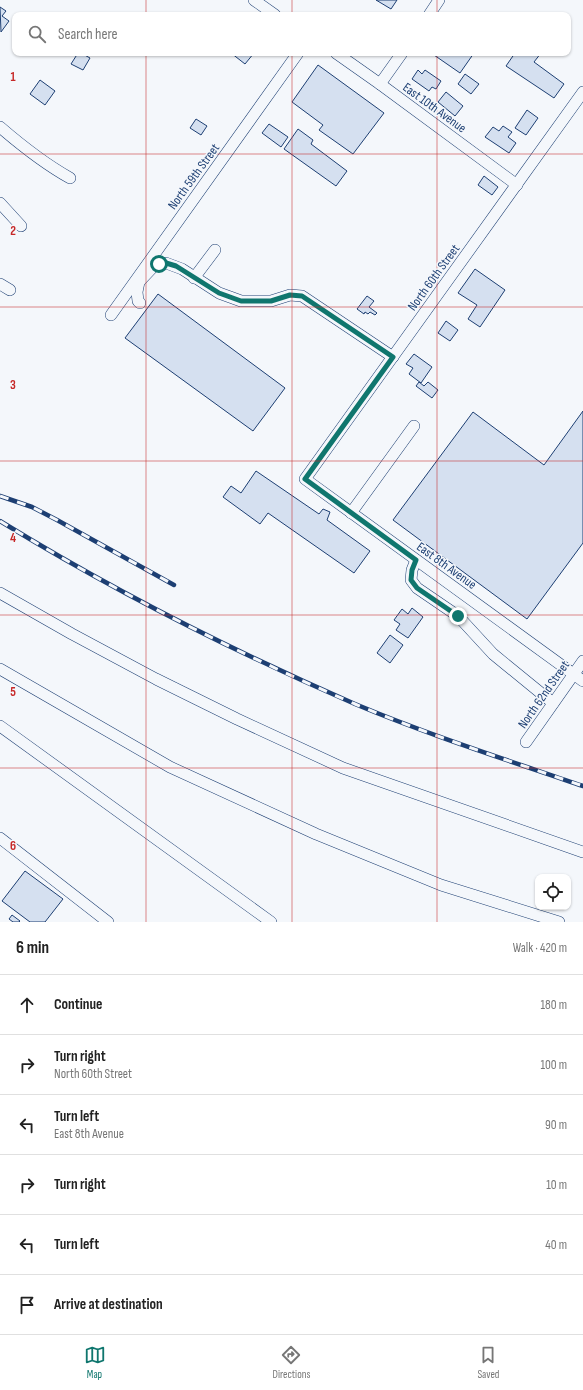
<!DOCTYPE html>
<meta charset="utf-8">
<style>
body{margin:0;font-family:"Sofia Sans Condensed",sans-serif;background:#f6f6f6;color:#222}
.controls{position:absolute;right:12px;bottom:12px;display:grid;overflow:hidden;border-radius:8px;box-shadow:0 1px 3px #0004}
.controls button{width:36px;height:36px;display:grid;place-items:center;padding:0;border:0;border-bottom:1px solid #e0e0e0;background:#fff;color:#222;font:20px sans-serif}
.stop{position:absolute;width:12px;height:12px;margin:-9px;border:3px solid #0f766e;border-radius:50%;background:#fff}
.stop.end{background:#0f766e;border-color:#fff;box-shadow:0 1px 4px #0008}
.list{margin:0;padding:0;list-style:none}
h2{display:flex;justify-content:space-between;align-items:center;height:52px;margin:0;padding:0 16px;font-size:17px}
h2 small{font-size:13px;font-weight:400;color:#767676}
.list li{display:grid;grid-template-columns:26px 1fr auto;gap:12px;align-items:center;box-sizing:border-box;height:60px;padding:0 16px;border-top:1px solid #e0e0e0}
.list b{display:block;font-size:15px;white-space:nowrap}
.list p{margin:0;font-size:13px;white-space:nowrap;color:#767676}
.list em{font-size:13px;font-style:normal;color:#767676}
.icon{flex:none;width:22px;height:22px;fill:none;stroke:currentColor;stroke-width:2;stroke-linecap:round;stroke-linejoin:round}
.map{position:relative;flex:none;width:583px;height:922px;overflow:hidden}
.search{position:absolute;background:#fff;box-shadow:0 1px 3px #0004;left:12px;right:12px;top:12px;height:44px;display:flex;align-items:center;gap:10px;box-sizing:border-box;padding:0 14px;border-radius:8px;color:#767676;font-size:15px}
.sheet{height:412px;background:#fff}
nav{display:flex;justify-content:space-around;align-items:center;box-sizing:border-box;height:56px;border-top:1px solid #e0e0e0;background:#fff;font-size:11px;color:#767676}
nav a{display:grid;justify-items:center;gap:2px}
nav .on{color:#0f766e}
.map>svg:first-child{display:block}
</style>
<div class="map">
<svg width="583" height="922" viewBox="0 0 583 922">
<rect width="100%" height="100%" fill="#f4f7fb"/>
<!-- building -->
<g fill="#d5e0f0" stroke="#1d3f73">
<path d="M 376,0 L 397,0 L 391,9 Z"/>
<path d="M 0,7 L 6,11 L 2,16 L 9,21 L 1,32 Z"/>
<path d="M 78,53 L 81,53 L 90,58 L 83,70 L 71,64 Z"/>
<path d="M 231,53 L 254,53 L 245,64 Z"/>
<path d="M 436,53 L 474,53 L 460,73 L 434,55 Z"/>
<path d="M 515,53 L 541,53 L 534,62 L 564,84 L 554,98 L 506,66 Z"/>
<path d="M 318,65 L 384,113 L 353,154 L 319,130 L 323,125 L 292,102 Z"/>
<path d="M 418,70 L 422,74 L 425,70 L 441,81 L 436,89 L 432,87 L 429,91 L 412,79 Z"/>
<path d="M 465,74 L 479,84 L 471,94 L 458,84 Z"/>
<path d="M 40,80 L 55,91 L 45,105 L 30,94 Z"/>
<path d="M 446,92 L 463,106 L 455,116 L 438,102 Z"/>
<path d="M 527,110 L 538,118 L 526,135 L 515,128 Z"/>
<path d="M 196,119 L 207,126 L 201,135 L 190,128 Z"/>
<path d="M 269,124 L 288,137 L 281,147 L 262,133 Z"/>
<path d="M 503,126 L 512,132 L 508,137 L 516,143 L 509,153 L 485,137 L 493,127 L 499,131 Z"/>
<path d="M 298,129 L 313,140 L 311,144 L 347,171 L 336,186 L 284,149 Z"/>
<path d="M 484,176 L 498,187 L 492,195 L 478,185 Z"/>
<path d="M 475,269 L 505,290 L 480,327 L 468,319 L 477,305 L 458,293 Z"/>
<path d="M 158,294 L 285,388 L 253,431 L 125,338 Z"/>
<path d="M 367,296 L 374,301 L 369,307 L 377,313 L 375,315 L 370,312 L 368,314 L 365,312 L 364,314 L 357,309 Z"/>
<path d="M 446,321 L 458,330 L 450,341 L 438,333 Z"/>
<path d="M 414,354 L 432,367 L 421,383 L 409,374 L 413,368 L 406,364 Z"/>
<path d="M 419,382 L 424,386 L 428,382 L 438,390 L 432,398 L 416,386 Z"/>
<path d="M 583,411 L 583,543 L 527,619 L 393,520 L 473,412 L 544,465 Z"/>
<path d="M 256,471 L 319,514 L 323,509 L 330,512 L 327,520 L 370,551 L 354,573 L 268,513 L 260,524 L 223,497 L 231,486 L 241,493 Z"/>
<path d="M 412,608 L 423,617 L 408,638 L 396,630 L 400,624 L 394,620 L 402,609 L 408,614 Z"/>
<path d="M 390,635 L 403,645 L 390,663 L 377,653 Z"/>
<path d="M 25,871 L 63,899 L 45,922 L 30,922 L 2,901 Z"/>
<path d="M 12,915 L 20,921 L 19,922 L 13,922 L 9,919 Z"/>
</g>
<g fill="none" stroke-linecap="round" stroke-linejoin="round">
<!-- minor casing -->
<g stroke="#1d3f73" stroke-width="12">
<g id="minor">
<path d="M 254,0 L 275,15"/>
<path d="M 429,15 L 439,0"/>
<path d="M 336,53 L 380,84 L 517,185"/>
<path d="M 380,84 L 402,53"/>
<path d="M 583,92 L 305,479 L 583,681"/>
<path d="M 0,127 C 22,146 45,164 70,178"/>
<path d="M 0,203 L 21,226"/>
<path d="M 194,278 L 215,250"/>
<path d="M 0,284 L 10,290"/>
<path d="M 140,303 L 138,301 L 137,292 L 139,282 L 154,266 L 166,263 L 182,269 L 219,293 L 241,301 L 271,301 L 290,295 L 302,296 L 393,357"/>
<path d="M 111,315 L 298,53"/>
<path d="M 351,513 L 414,426"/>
<path d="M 416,560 L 412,570 L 411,580 L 417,588 L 458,616 L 493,654 L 553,703"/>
<path d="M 0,593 L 72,634 L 156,679 L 237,719 L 343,768 L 583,852"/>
<path d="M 0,669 L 170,767 L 316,834 L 441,885 L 559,922"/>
<path d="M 0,726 L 271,922"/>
<path d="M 526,742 L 583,661"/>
<path d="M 0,838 L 108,922"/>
</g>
</g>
<!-- minor -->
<use href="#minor" stroke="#f4f7fb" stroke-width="11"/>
<!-- rail casing -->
<g stroke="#1d3f73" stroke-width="4.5">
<g id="rail">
<path d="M 0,496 L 32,507 L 57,520 L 174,585"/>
<path d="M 0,521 C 114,591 233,651 355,704 C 429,735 507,760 583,786"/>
</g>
</g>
<!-- rail -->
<use href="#rail" stroke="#f4f7fb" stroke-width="3" stroke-dasharray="9" stroke-linecap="butt"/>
</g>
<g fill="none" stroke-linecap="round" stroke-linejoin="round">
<!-- route -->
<path stroke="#0f766e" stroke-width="5" d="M 159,264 L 166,263 L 176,266 L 219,293 L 241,301 L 271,301 L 290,295 L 302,296 L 393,357 L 305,479 L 416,560 L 412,570 L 411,580 L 417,588 L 458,616"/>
</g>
<!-- grid -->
<path fill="none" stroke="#c62828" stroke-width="1" stroke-opacity="0.55" d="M 146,0 L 146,15M 292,0 L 292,15M 437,0 L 437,15M 146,53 L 146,922M 292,53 L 292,922M 437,53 L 437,922M 0,154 L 583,154M 0,307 L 583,307M 0,461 L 583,461M 0,615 L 583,615M 0,768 L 583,768"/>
<g text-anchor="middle" stroke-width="3" stroke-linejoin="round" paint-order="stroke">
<!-- street labels -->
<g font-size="13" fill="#1d3f73" stroke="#f4f7fb">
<text transform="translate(435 107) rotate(36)" y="5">East 10th Avenue</text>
<text transform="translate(193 176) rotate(-54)" y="5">North 59th Street</text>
<text transform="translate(433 277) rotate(-54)" y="5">North 60th Street</text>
<text transform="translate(447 565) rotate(36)" y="5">East 8th Avenue</text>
<text transform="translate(543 694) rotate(-55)" y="5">North 62nd Street</text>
</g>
</g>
<g font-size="13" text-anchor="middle" font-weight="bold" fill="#c62828" stroke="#f4f7fb" stroke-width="3" stroke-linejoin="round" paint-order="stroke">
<text x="13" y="81">1</text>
<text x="13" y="235">2</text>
<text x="13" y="389">3</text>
<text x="13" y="542">4</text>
<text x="13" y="696">5</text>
<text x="13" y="850">6</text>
</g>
</svg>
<div class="controls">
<button><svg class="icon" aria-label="locate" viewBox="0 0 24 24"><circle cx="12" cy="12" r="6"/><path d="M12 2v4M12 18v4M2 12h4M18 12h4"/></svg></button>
</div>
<div class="stop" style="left:159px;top:264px"></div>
<div class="stop end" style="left:458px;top:616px"></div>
<div class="search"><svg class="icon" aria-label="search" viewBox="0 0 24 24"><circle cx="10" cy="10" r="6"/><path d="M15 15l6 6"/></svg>Search here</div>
</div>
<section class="sheet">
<h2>6 min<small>Walk · 420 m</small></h2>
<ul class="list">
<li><svg class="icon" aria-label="ahead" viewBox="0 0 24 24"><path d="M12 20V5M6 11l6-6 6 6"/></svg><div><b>Continue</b></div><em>180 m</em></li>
<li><svg class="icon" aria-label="right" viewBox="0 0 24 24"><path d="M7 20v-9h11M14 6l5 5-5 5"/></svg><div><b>Turn right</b><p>North 60th Street</p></div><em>100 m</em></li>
<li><svg class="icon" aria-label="left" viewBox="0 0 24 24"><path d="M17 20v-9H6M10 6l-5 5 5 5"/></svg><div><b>Turn left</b><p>East 8th Avenue</p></div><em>90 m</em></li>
<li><svg class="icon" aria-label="right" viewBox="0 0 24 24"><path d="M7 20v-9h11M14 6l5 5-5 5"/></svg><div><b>Turn right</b></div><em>10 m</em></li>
<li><svg class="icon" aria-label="left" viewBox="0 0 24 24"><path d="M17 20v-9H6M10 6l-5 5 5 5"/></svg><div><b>Turn left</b></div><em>40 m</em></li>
<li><svg class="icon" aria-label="arrive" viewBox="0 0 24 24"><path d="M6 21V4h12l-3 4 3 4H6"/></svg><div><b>Arrive at destination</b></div></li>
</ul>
</section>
<nav>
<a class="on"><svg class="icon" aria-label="map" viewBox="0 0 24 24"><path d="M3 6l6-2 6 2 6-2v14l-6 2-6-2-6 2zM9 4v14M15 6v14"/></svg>Map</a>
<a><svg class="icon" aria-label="directions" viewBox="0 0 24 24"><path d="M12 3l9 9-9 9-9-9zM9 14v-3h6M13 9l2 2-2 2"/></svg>Directions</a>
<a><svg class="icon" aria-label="saved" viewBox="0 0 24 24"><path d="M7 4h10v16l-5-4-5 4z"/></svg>Saved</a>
</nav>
